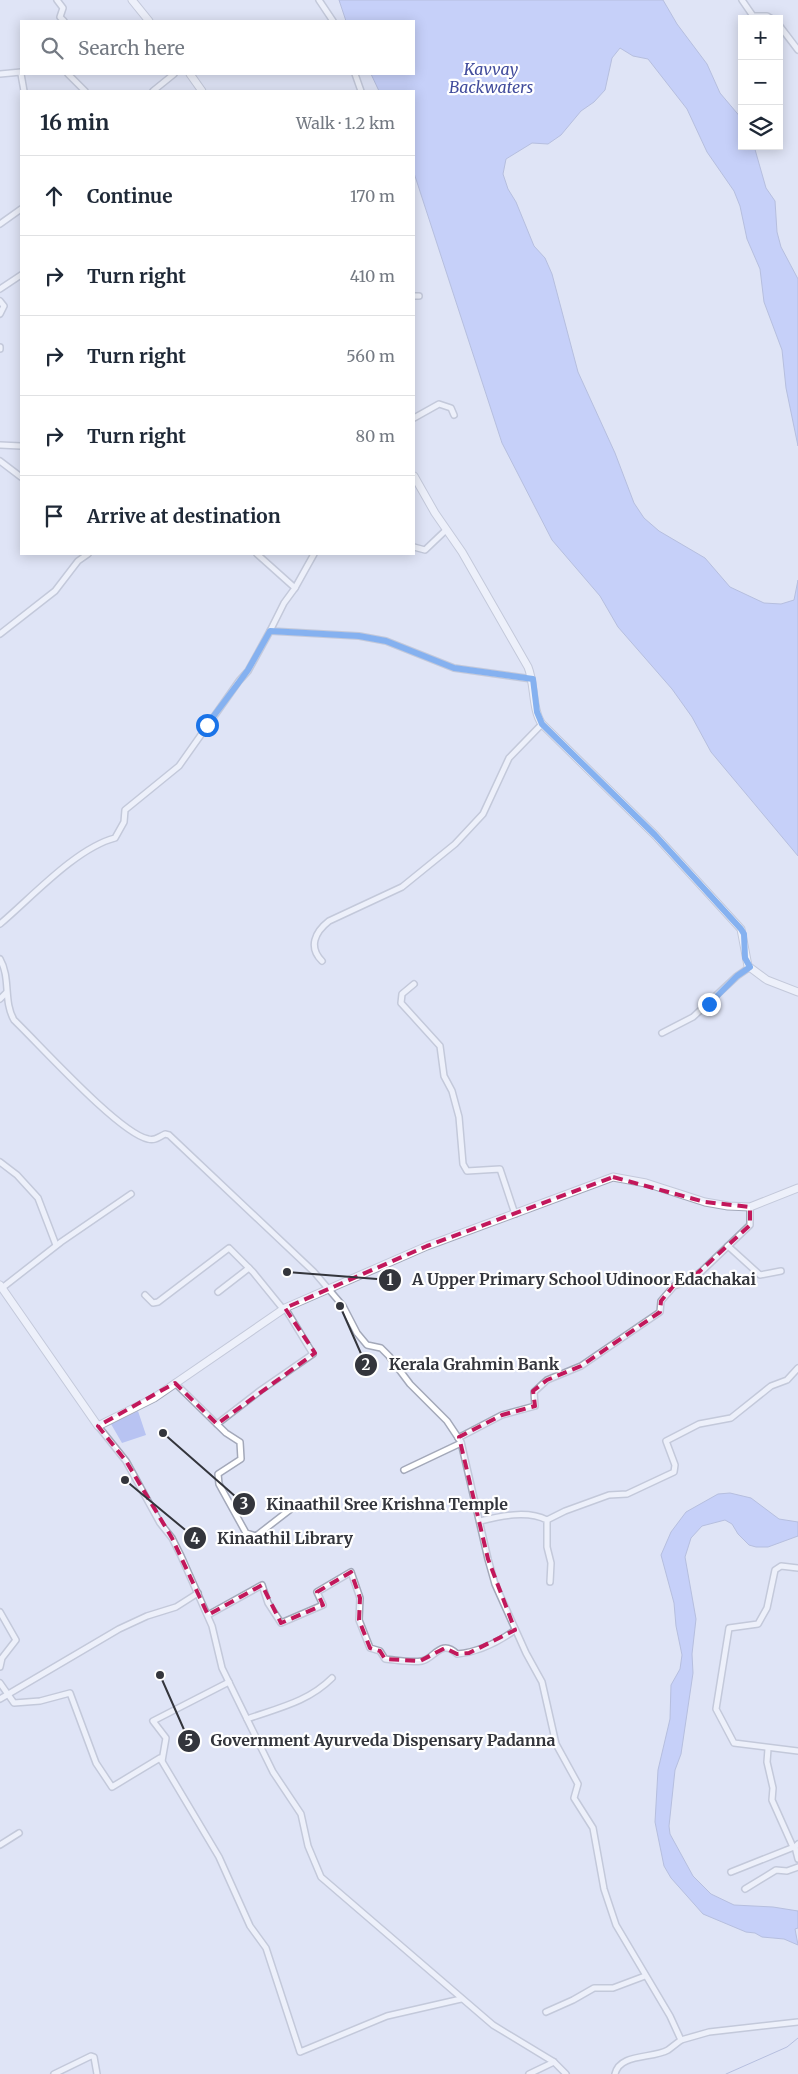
<!DOCTYPE html>
<meta charset="utf-8">
<style>
body{margin:0;font-family:Merriweather,serif;background:#f6f6f7;color:#1f2937}
.controls{position:absolute;right:15px;top:15px;display:grid;overflow:hidden;border-radius:0px;box-shadow:0 2px 12px #0003}
.controls button{width:45px;height:45px;display:grid;place-items:center;padding:0;border:0;border-bottom:1px solid #e0e1e3;background:#fff;color:#1f2937;font:25px sans-serif}
.stop{position:absolute;width:15px;height:15px;margin:-11px;border:4px solid #1a73e8;border-radius:50%;background:#fff}
.stop.end{background:#1a73e8;border-color:#fff;box-shadow:0 1px 5px #0008}
.list{margin:0;padding:0;list-style:none}
h2{display:flex;justify-content:space-between;align-items:center;height:65px;margin:0;padding:0 20px;font-size:21px}
h2 small{font-size:16px;font-weight:400;color:#747a83}
.list li{display:grid;grid-template-columns:32px 1fr auto;gap:15px;align-items:center;box-sizing:border-box;height:80px;padding:0 20px;border-top:1px solid #e0e1e3}
.list b{display:block;font-size:19px;white-space:nowrap}
.list em{font-size:16px;font-style:normal;color:#747a83}
.icon{flex:none;width:28px;height:28px;fill:none;stroke:currentColor;stroke-width:2;stroke-linecap:round;stroke-linejoin:round}
.map{position:relative;flex:none;width:798px;height:2074px;overflow:hidden}
.search{position:absolute;background:#fff;box-shadow:0 2px 12px #0003;left:20px;top:20px;width:395px;height:55px;display:flex;align-items:center;gap:12px;box-sizing:border-box;padding:0 18px;border-radius:0px;color:#747a83;font-size:19px}
.panel{position:absolute;background:#fff;box-shadow:0 2px 12px #0003;left:20px;top:90px;width:395px;height:465px;border-radius:0px}
.map>svg:first-child{display:block}
</style>
<div class="map">
<svg width="798" height="2074" viewBox="0 0 798 2074">
<rect width="100%" height="100%" fill="#dfe4f6"/>
<!-- green -->
<path fill="#b8c3f2" d="M 138,1411 L 146,1435 L 122,1443 L 111,1424 Z"/>
<!-- water -->
<g fill="#a8b8fc" stroke="#8591c2">
<path d="M 339,0 L 663,0 L 677,24 L 707,64 L 720,93 L 742,119 L 742,146 L 754,146 L 766,188 L 775,201 L 777,232 L 781,247 L 798,279 L 798,446 L 786,388 L 782,350 L 764,302 L 760,269 L 747,239 L 740,206 L 734,191 L 707,152 L 687,109 L 648,59 L 633,56 L 620,48 L 612,58 L 605,90 L 594,102 L 581,111 L 561,135 L 548,144 L 532,143 L 506,159 L 503,174 L 508,189 L 516,202 L 534,246 L 545,258 L 552,274 L 578,372 L 615,453 L 634,503 L 644,518 L 659,531 L 705,558 L 730,587 L 764,603 L 781,604 L 794,600 L 798,580 L 798,856 L 711,752 L 692,717 L 672,689 L 618,627 L 600,596 L 552,540 L 502,443 L 414,173 L 414,91 L 379,91 L 371,74 L 414,74 L 414,21 L 346,21 Z"/>
<path d="M 730,1493 L 751,1498 L 779,1519 L 798,1522 L 798,1536 L 768,1547 L 756,1547 L 749,1545 L 738,1534 L 732,1524 L 725,1520 L 702,1526 L 691,1538 L 685,1557 L 696,1619 L 692,1654 L 693,1673 L 681,1754 L 675,1770 L 669,1826 L 670,1834 L 693,1876 L 711,1894 L 734,1905 L 773,1907 L 798,1911 L 798,1928 L 795,1929 L 798,1945 L 784,1939 L 762,1937 L 755,1933 L 746,1932 L 703,1914 L 671,1878 L 664,1866 L 655,1822 L 658,1770 L 670,1719 L 671,1685 L 680,1669 L 682,1655 L 676,1626 L 674,1603 L 661,1555 L 671,1532 L 686,1512 L 718,1494 Z"/>
</g>
<g fill="none" stroke-linecap="round" stroke-linejoin="round">
<!-- stream -->
<path stroke="#8591c2" stroke-width="1" d="M 726,2074 L 787,2047 L 798,2038"/>
<!-- minor casing -->
<g stroke="#a3a8b9" stroke-width="8">
<g id="minor">
<path d="M 57,0 L 63,8 L 60,17 L 64,21"/>
<path d="M 319,0 L 333,21"/>
<path d="M 742,0 L 753,16 L 767,16 L 772,19"/>
<path d="M 779,25 L 798,50"/>
<path d="M 0,74 L 21,72"/>
<path d="M 21,74 L 24,91"/>
<path d="M 68,74 L 85,91"/>
<path d="M 355,74 L 361,91"/>
<path d="M 153,91 L 174,74"/>
<path d="M 0,224 L 21,209"/>
<path d="M 0,289 L 21,275"/>
<path d="M 414,296 L 419,296"/>
<path d="M 0,301 L 4,306 L 0,314"/>
<path d="M 0,347 L 0,349"/>
<path d="M 414,418 L 439,404 L 451,408 L 454,415"/>
<path d="M 0,445 L 21,446"/>
<path d="M 0,461 L 21,477"/>
<path d="M 414,547 L 425,550 L 446,530"/>
<path d="M 257,554 L 295,588 L 284,603 L 270,631 L 359,636 L 386,641 L 454,668 L 532,679"/>
<path d="M 295,588 L 314,554"/>
<path d="M 0,634 L 55,591 L 78,561 L 88,554"/>
<path d="M 0,924 C 31,898 76,848 115,838 L 124,822 L 125,810 L 179,766 L 239,681 L 248,671 L 270,631"/>
<path d="M 0,959 C 11,978 3,1001 14,1020 C 40,1045 119,1133 148,1139 C 155,1141 159,1137 165,1134 L 169,1135 L 314,1272 L 343,1306 L 357,1333 L 367,1345 L 381,1348 L 389,1356 L 410,1384 L 447,1421 L 461,1442 L 488,1559 L 495,1584 L 526,1653 L 542,1682 L 556,1744 L 578,1784 L 574,1798 L 593,1828 L 604,1889 L 616,1925 L 670,2016 L 681,2040 C 677,2043 672,2047 668,2050 C 652,2059 620,2053 615,2074"/>
<path d="M 322,961 C 308,947 315,932 329,921 L 402,887 L 455,844 L 483,814 L 509,758 L 542,724"/>
<path d="M 414,984 L 402,994 L 401,1003 L 440,1046 L 444,1076 L 452,1091 L 459,1117 L 463,1164 L 467,1171 L 500,1169 L 515,1214"/>
<path d="M 0,999 L 6,993"/>
<path d="M 662,1033 L 693,1017 L 737,976 L 750,967"/>
<path d="M 0,1162 L 17,1175 L 38,1198 L 56,1245"/>
<path d="M 728,1246 L 760,1275 L 781,1271"/>
<path d="M 2,1288 L 61,1242 L 131,1194"/>
<path d="M 218,1292 L 249,1268"/>
<path d="M 145,1295 L 153,1303 L 158,1302 L 229,1248 L 253,1272 L 283,1309"/>
<path d="M 175,1383 L 226,1433 L 240,1442 L 241,1459 L 218,1474 L 219,1484 L 246,1533 L 256,1536 L 296,1505"/>
<path d="M 217,1424 L 261,1390 L 313,1354 L 285,1308"/>
<path d="M 98,1426 L 126,1461 L 160,1523 L 172,1538 L 181,1556 L 212,1626 L 222,1668 L 273,1772 L 301,1814 L 308,1846 L 321,1877 L 493,2025 L 554,2062 L 566,2074"/>
<path d="M 458,1438 L 502,1415 L 535,1406 L 534,1392 L 547,1380 L 581,1366 L 660,1312 L 661,1301 L 674,1286 L 689,1281 L 702,1271 L 750,1225 L 750,1207"/>
<path d="M 404,1470 L 461,1443"/>
<path d="M 547,1520 L 565,1511 L 609,1495 L 627,1494 L 674,1472 L 675,1465 L 666,1441 L 699,1424 L 731,1418 L 771,1386 L 787,1380 L 798,1368"/>
<path d="M 480,1521 C 501,1516 527,1510 547,1520 L 547,1547 L 551,1563 L 550,1582"/>
<path d="M 798,1568 L 781,1566 L 775,1570 L 767,1608 L 758,1624 L 729,1628 L 716,1709 L 734,1743 L 798,1751"/>
<path d="M 0,1612 L 16,1640 L 2,1658 L 0,1667"/>
<path d="M 208,1615 L 262,1585 L 268,1603 L 281,1623 L 323,1605 L 317,1592 L 351,1572 L 360,1598 L 359,1620 L 370,1648 L 380,1651 L 385,1659 C 397,1660 410,1663 422,1661 C 434,1659 441,1638 457,1654 C 479,1652 497,1643 515,1630"/>
<path d="M 0,1683 L 14,1703 L 40,1701 L 70,1693 L 96,1763 L 112,1787 L 160,1758 L 219,1857 L 250,1926 L 266,1948 L 300,2052 L 387,2016 L 461,1999"/>
<path d="M 0,1699 L 119,1629 L 147,1616 L 176,1607 L 198,1593"/>
<path d="M 247,1719 C 278,1708 308,1702 332,1678"/>
<path d="M 768,1749 L 767,1762 L 773,1788 L 772,1800 L 793,1847"/>
<path d="M 162,1761 L 166,1738 L 153,1721 L 229,1682"/>
<path d="M 798,1844 L 795,1847 L 798,1859"/>
<path d="M 0,1845 L 19,1833"/>
<path d="M 731,1872 L 794,1847"/>
<path d="M 745,1889 L 776,1870 L 787,1871 L 798,1867"/>
<path d="M 546,2012 L 573,2000 L 594,1988 L 613,1988 L 645,1976"/>
<path d="M 681,2040 L 709,2032 L 798,2022"/>
<path d="M 54,2074 L 91,2056 L 94,2057 L 97,2074"/>
<path d="M 529,2074 L 554,2062"/>
</g>
</g>
<!-- secondary casing -->
<g stroke="#a3a8b9" stroke-width="9">
<g id="secondary">
<path d="M 132,0 L 149,21"/>
<path d="M 190,74 L 202,91"/>
<path d="M 414,476 L 435,513 L 462,552 L 528,667 C 535,684 532,710 542,724 L 655,835 L 741,929 L 748,966 L 767,980 L 798,992"/>
<path d="M 0,1285 L 98,1426 L 154,1398 L 285,1308 L 427,1246 L 613,1177 L 646,1183 L 705,1202 L 728,1206 L 750,1207 L 798,1188"/>
</g>
</g>
<!-- minor -->
<use href="#minor" stroke="#fff" stroke-width="5"/>
<!-- secondary -->
<use href="#secondary" stroke="#fff" stroke-width="7"/>
</g>
<g fill="none" stroke-linecap="round" stroke-linejoin="round">
<!-- route -->
<path stroke="#1a73e8" stroke-width="6" d="M 207,725 L 248,670 L 270,631 L 359,636 L 386,641 L 454,668 L 533,679 L 537,712 L 542,724 L 655,835 L 741,929 L 744,934 L 745,958 L 750,967 L 737,976 L 709,1004"/>
</g>
<!-- marked area -->
<path d="M0 0H798V2074H0ZM 613,1177 L 705,1202 L 750,1207 L 750,1225 L 689,1281 L 675,1284 L 661,1301 L 660,1312 L 581,1366 L 547,1380 L 533,1391 L 535,1406 L 502,1415 L 459,1437 L 488,1559 L 515,1630 L 469,1653 L 457,1654 L 445,1648 L 420,1661 L 385,1659 L 380,1651 L 370,1648 L 359,1620 L 360,1598 L 351,1572 L 317,1592 L 323,1605 L 281,1623 L 262,1585 L 208,1615 L 172,1538 L 126,1461 L 98,1426 L 175,1383 L 217,1424 L 315,1353 L 285,1308 L 427,1246 Z" fill="#dfe4f6" fill-opacity=".55" fill-rule="evenodd"/>
<path fill="none" stroke="#c2185b" stroke-width="4" stroke-dasharray="10 6" stroke-linejoin="round" d="M 613,1177 L 705,1202 L 750,1207 L 750,1225 L 689,1281 L 675,1284 L 661,1301 L 660,1312 L 581,1366 L 547,1380 L 533,1391 L 535,1406 L 502,1415 L 459,1437 L 488,1559 L 515,1630 L 469,1653 L 457,1654 L 445,1648 L 420,1661 L 385,1659 L 380,1651 L 370,1648 L 359,1620 L 360,1598 L 351,1572 L 317,1592 L 323,1605 L 281,1623 L 262,1585 L 208,1615 L 172,1538 L 126,1461 L 98,1426 L 175,1383 L 217,1424 L 315,1353 L 285,1308 L 427,1246 Z"/>
<g text-anchor="middle" stroke-width="4.5" stroke-linejoin="round" paint-order="stroke">
<!-- water labels -->
<g font-size="16" font-style="italic" fill="#414c9c" stroke="#fff">
<text x="491" y="75">Kavvay<tspan x="491" dy="18">Backwaters</tspan></text>
</g>
</g>
<!-- callouts -->
<path fill="none" stroke="#33353c" stroke-width="2" d="M287 1272L390 1280M340 1306L366 1365M163 1433L244 1504M125 1480L195 1538M160 1675L189 1741"/>
<g fill="#33353c" stroke="#fff" stroke-width="2">
<circle cx="287" cy="1272" r="5"/>
<circle cx="340" cy="1306" r="5"/>
<circle cx="163" cy="1433" r="5"/>
<circle cx="125" cy="1480" r="5"/>
<circle cx="160" cy="1675" r="5"/>
<circle cx="390" cy="1280" r="12"/>
<circle cx="366" cy="1365" r="12"/>
<circle cx="244" cy="1504" r="12"/>
<circle cx="195" cy="1538" r="12"/>
<circle cx="189" cy="1741" r="12"/>
</g>
<g font-size="15" text-anchor="middle" font-weight="bold" fill="#fff">
<text x="390" y="1285">1</text>
<text x="366" y="1370">2</text>
<text x="244" y="1509">3</text>
<text x="195" y="1544">4</text>
<text x="189" y="1746">5</text>
</g>
<g font-size="16" text-anchor="middle" font-weight="bold" fill="#33353c" stroke="#fff" stroke-width="4.5" stroke-linejoin="round" paint-order="stroke">
<text x="584" y="1285">A Upper Primary School Udinoor Edachakai</text>
<text x="474" y="1370">Kerala Grahmin Bank</text>
<text x="387" y="1510">Kinaathil Sree Krishna Temple</text>
<text x="285" y="1544">Kinaathil Library</text>
<text x="383" y="1746">Government Ayurveda Dispensary Padanna</text>
</g>
</svg>
<div class="controls">
<button>+</button>
<button>−</button>
<button><svg class="icon" aria-label="layers" viewBox="0 0 24 24"><path d="M12 4l9 5-9 5-9-5zM3 14l9 5 9-5"/></svg></button>
</div>
<div class="stop" style="left:207px;top:725px"></div>
<div class="stop end" style="left:709px;top:1004px"></div>
<div class="search"><svg class="icon" aria-label="search" viewBox="0 0 24 24"><circle cx="10" cy="10" r="6"/><path d="M15 15l6 6"/></svg>Search here</div>
<section class="panel">
<h2>16 min<small>Walk · 1.2 km</small></h2>
<ul class="list">
<li><svg class="icon" aria-label="ahead" viewBox="0 0 24 24"><path d="M12 20V5M6 11l6-6 6 6"/></svg><div><b>Continue</b></div><em>170 m</em></li>
<li><svg class="icon" aria-label="right" viewBox="0 0 24 24"><path d="M7 20v-9h11M14 6l5 5-5 5"/></svg><div><b>Turn right</b></div><em>410 m</em></li>
<li><svg class="icon" aria-label="right" viewBox="0 0 24 24"><path d="M7 20v-9h11M14 6l5 5-5 5"/></svg><div><b>Turn right</b></div><em>560 m</em></li>
<li><svg class="icon" aria-label="right" viewBox="0 0 24 24"><path d="M7 20v-9h11M14 6l5 5-5 5"/></svg><div><b>Turn right</b></div><em>80 m</em></li>
<li><svg class="icon" aria-label="arrive" viewBox="0 0 24 24"><path d="M6 21V4h12l-3 4 3 4H6"/></svg><div><b>Arrive at destination</b></div></li>
</ul>
</section>
</div>
